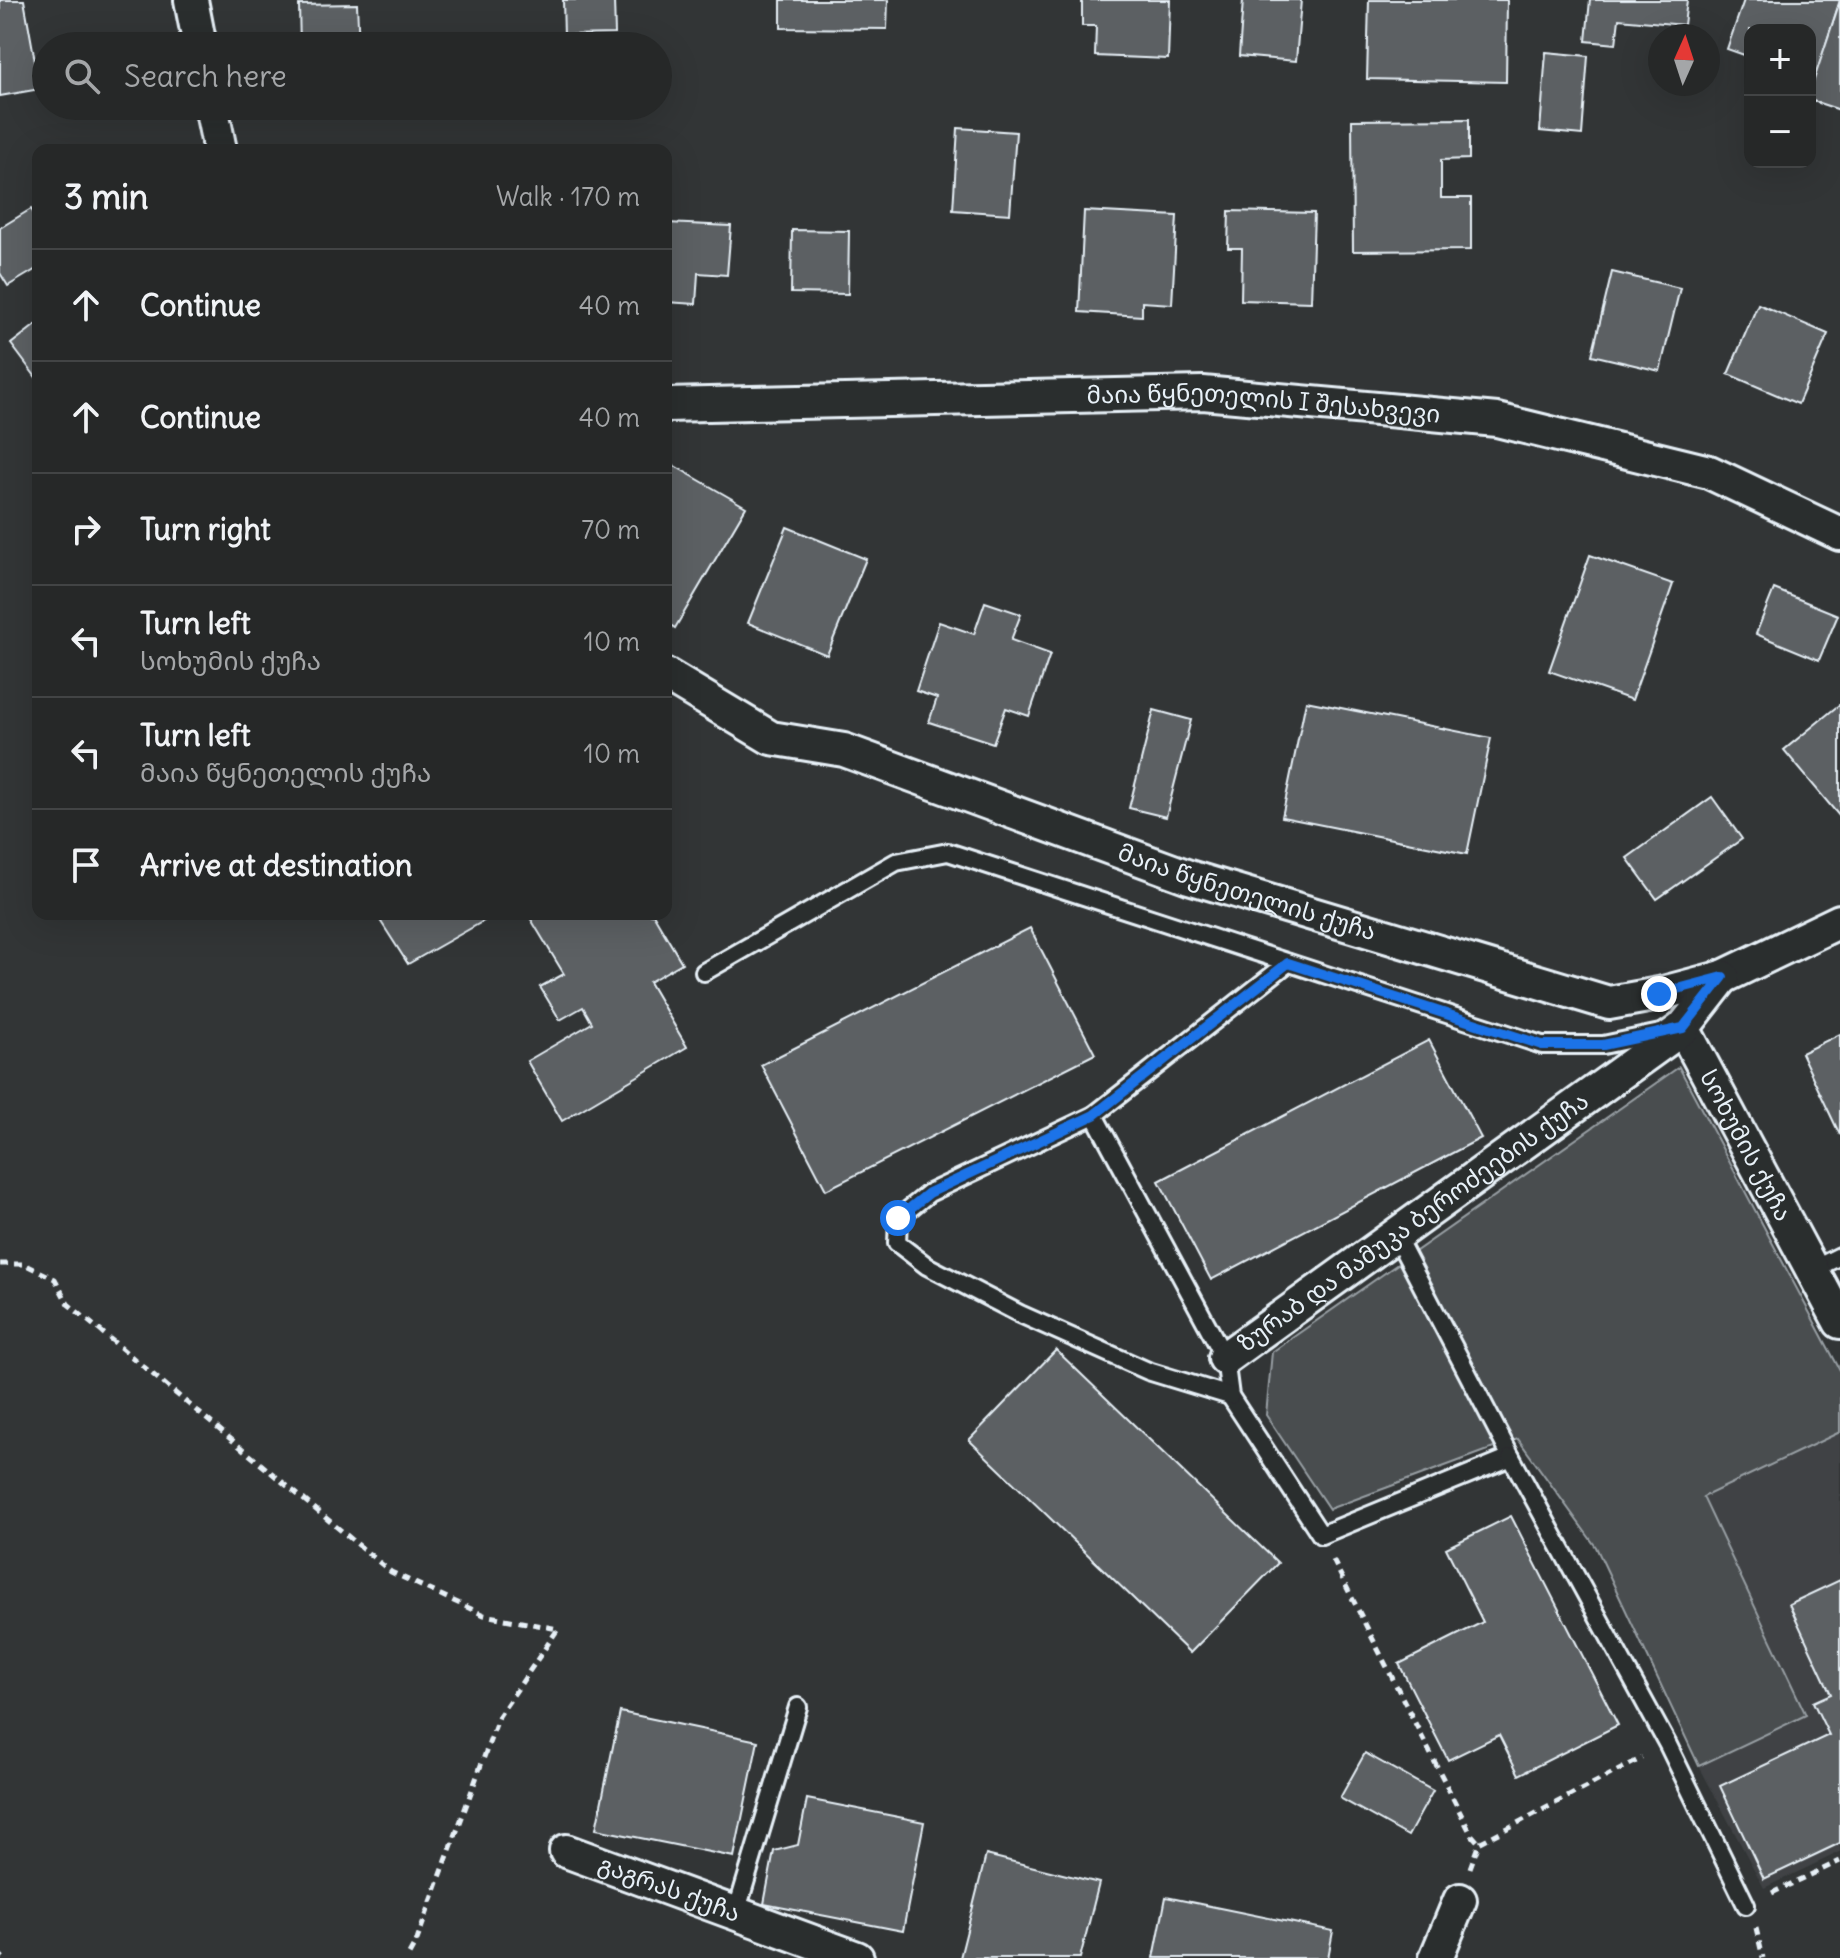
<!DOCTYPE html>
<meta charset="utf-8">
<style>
body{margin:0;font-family:Delius,"Noto Sans Georgian",sans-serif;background:#323434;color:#f1f3f6}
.controls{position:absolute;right:24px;top:24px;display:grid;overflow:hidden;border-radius:16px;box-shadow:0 8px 32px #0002}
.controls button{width:72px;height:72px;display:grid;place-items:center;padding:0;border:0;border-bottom:2px solid #424445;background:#262828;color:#f1f3f6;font:40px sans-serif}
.compass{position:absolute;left:1648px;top:24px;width:72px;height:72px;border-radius:50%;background:#262828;box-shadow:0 8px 32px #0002;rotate:3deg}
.stop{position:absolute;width:24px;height:24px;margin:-18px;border:6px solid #1a73e8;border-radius:50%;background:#fff}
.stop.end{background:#1a73e8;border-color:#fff;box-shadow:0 2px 8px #0008}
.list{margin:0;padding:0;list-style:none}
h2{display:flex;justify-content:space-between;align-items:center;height:104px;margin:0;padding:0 32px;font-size:34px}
h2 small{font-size:26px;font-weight:400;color:#a4a6a8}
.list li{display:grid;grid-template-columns:52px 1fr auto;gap:24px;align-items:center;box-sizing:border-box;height:112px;padding:0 32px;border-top:2px solid #424445}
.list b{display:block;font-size:30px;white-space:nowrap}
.list p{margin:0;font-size:26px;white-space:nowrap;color:#a4a6a8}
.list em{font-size:26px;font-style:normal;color:#a4a6a8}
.icon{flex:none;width:44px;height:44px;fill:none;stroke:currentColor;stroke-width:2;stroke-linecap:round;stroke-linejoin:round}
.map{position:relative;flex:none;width:1840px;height:1958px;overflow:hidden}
.search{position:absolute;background:#262828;box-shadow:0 8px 32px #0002;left:32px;top:32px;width:640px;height:88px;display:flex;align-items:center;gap:20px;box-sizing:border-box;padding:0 28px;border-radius:44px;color:#a4a6a8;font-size:30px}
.panel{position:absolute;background:#262828;box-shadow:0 8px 32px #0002;left:32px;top:144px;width:640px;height:776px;border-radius:16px}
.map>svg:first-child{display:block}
</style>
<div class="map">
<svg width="1840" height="1958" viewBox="0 0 1840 1958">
<rect width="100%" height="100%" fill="#323536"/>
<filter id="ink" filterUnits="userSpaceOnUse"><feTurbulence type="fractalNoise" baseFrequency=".0125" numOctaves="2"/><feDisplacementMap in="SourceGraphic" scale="16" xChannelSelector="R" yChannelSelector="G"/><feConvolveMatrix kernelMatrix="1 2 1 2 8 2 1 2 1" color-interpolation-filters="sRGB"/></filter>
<g filter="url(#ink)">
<!-- built -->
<path fill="#3f4244" d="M 1840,1432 L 1840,1852 L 1764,1888 L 1699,1766 L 1806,1715 L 1703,1497 Z"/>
<!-- green -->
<path fill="#494d4f" stroke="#989fa4" stroke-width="2" d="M 1679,1067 L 1840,1370 L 1840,1432 L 1703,1497 L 1806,1715 L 1699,1766 L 1596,1547 L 1518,1439 L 1329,1509 L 1266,1415 L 1272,1352 Z"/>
<!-- building -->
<g fill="#5c6063" stroke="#e8f1f8" stroke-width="2">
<path d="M 0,0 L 24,0 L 40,89 L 0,96 Z"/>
<path d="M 563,0 L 614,0 L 615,34 L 564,35 Z"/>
<path d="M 781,0 L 888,0 L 887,29 L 781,28 Z"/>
<path d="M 1082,0 L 1170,0 L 1168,59 L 1095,56 L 1096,26 L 1082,26 Z"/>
<path d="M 1243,0 L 1301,0 L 1296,61 L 1239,56 Z"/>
<path d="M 1369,0 L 1507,0 L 1506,82 L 1367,79 Z"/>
<path d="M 1590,0 L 1687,0 L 1684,25 L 1619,19 L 1616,44 L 1586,41 Z"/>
<path d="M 1744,0 L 1840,0 L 1815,78 L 1810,76 L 1810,30 L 1750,30 L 1750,57 L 1727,49 Z"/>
<path d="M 1840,1 L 1840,110 L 1810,100 L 1810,92 Z"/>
<path d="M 357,4 L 359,46 L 300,46 L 299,5 Z"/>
<path d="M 1546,52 L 1588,56 L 1582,135 L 1540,131 Z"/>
<path d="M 1469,119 L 1469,159 L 1441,160 L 1441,198 L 1471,198 L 1471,250 L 1353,251 L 1352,120 Z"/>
<path d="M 958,128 L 1016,132 L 1010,214 L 953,210 Z"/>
<path d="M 31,209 L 38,220 L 38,268 L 8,286 L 0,273 L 0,228 Z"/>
<path d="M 1084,211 L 1177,216 L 1172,304 L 1142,302 L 1142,316 L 1079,312 Z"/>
<path d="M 1229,211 L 1314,213 L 1311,302 L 1241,300 L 1242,248 L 1228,248 Z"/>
<path d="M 666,223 L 731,226 L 727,275 L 698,273 L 696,304 L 666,302 Z"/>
<path d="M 792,230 L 849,231 L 848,294 L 791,293 Z"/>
<path d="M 1612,272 L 1680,288 L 1660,371 L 1592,355 Z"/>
<path d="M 1758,304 L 1828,334 L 1798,404 L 1728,374 Z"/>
<path d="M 38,323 L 38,380 L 11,344 Z"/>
<path d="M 666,461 L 746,507 L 675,628 L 666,622 Z"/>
<path d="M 787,527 L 866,559 L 827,655 L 748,623 Z"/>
<path d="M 1590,555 L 1673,584 L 1632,700 L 1549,671 Z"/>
<path d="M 1774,589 L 1838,615 L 1819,660 L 1756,634 Z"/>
<path d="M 985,602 L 1021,614 L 1011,640 L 1050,654 L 1029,716 L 1006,708 L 993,743 L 929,722 L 937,698 L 916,691 L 939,622 L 974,634 Z"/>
<path d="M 1306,701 L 1491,738 L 1467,854 L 1282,817 Z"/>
<path d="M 1840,704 L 1840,817 L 1784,750 Z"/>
<path d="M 1154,710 L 1191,720 L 1166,817 L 1129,808 Z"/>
<path d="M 1712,797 L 1742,839 L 1657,899 L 1627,858 Z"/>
<path d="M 376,914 L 496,914 L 408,964 Z"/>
<path d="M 532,914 L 653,914 L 682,963 L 649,982 L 687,1047 L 562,1121 L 527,1061 L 592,1023 L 583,1007 L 560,1020 L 540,987 L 564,974 L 529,916 Z"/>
<path d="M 1030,928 L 1095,1054 L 826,1190 L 761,1065 Z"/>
<path d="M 1840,1034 L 1840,1135 L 1801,1053 Z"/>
<path d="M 1429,1040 L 1481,1138 L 1211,1280 L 1159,1181 Z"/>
<path d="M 1056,1350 L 1278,1563 L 1190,1653 L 969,1440 Z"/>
<path d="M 1511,1516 L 1618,1725 L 1519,1775 L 1499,1735 L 1448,1760 L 1399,1664 L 1483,1622 L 1446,1548 Z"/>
<path d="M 1840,1580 L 1840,1843 L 1764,1879 L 1720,1786 L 1829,1735 L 1813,1702 L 1831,1694 L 1789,1604 Z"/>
<path d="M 620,1712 L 758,1741 L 734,1857 L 596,1829 Z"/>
<path d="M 1365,1753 L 1433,1791 L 1408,1836 L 1340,1798 Z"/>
<path d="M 807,1799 L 924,1822 L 903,1931 L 764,1904 L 774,1851 L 798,1845 Z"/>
<path d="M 986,1855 L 1099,1883 L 1080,1958 L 960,1958 Z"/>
<path d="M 1166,1897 L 1333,1931 L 1328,1958 L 1154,1958 Z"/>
</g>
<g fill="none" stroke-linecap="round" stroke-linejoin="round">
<!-- lane casing -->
<g stroke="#e8f1f8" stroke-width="22">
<g id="lane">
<path d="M 1288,963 L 1094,1115 L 1225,1358 L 1230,1396 L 1321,1535 L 1511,1457 L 1396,1236"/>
<path d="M 704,972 L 896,862 L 948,852 L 1542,1045 L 1603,1045 L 1665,1032"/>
<path d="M 1094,1115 L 929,1193 L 898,1218 L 897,1243 L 927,1266 L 1020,1314 L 1148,1371 L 1230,1396"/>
<path d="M 1812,1270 L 1840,1256"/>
<path d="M 1511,1457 L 1668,1745 L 1746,1905"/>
<path d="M 736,1913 L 798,1707"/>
</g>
</g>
<!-- street casing -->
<g stroke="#e8f1f8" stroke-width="38">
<g id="street">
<path d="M 191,0 L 200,46"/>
<path d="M 211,106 L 220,150"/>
<path id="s1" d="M 666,405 L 1203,393 L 1497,420 L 1709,472 L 1840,534"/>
<path id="s2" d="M 666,675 L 771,738 L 844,750 L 1189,877 L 1609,1003 L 1659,994 L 1723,977 L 1840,921"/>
<path id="s3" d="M 1723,977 L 1683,1028 L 1840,1322"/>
<path id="s4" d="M 1225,1358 L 1683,1028"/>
<path id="s5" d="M 566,1851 L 857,1958"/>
<path d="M 1436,1958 L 1460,1900"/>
</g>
</g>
<!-- path -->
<g stroke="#e8f1f8" stroke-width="5" stroke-dasharray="8 6" stroke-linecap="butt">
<path d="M 0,1264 L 24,1264 L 55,1279 L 68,1304 L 391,1572 L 484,1615 L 558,1629 L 499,1716 L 417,1940 L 407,1958"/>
<path d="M 1333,1560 L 1471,1834 L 1479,1843"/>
<path d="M 1470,1868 L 1479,1843 L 1642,1758"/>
<path d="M 1772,1893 L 1840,1861"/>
<path d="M 1756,1928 L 1763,1958"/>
<path d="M 0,1955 L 3,1958"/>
</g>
<!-- lane -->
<use href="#lane" stroke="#2a2d2e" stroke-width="16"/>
<!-- street -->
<use href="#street" stroke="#2a2d2e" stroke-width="32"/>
</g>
</g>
<g fill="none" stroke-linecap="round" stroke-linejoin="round" filter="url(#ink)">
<!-- route -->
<path stroke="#1a73e8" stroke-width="10" d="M 898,1218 L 929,1193 L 1094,1115 L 1288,963 L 1542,1045 L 1603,1045 L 1683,1028 L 1723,977 L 1659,994"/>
</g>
<g text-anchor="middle" stroke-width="6" stroke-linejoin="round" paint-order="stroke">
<!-- street labels -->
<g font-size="24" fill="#e8f1f8" stroke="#2a2d2e">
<text dy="8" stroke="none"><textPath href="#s1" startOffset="598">მაია წყნეთელის I შესახვევი</textPath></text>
<text dy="8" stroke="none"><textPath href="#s2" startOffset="624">მაია წყნეთელის ქუჩა</textPath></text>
<text dy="8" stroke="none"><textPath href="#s3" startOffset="198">სოხუმის ქუჩა</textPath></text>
<text dy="8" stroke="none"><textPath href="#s4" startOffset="232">ზურაბ და მამუკა ბეროძეების ქუჩა</textPath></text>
<text dy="8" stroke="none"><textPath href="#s5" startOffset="110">გაგრას ქუჩა</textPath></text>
</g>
</g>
</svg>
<div class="controls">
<button>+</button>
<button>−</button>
</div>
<svg class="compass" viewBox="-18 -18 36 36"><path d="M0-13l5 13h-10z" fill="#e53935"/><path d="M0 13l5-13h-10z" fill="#a4a6a8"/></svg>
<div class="stop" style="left:898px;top:1218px"></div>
<div class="stop end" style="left:1659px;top:994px"></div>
<div class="search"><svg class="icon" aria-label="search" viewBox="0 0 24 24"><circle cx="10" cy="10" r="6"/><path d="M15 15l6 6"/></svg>Search here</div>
<section class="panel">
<h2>3 min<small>Walk · 170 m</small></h2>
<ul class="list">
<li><svg class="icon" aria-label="ahead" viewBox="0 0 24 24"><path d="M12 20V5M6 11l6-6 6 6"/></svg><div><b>Continue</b></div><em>40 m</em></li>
<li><svg class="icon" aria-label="ahead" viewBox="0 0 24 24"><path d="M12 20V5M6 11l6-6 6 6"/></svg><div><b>Continue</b></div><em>40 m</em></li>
<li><svg class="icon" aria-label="right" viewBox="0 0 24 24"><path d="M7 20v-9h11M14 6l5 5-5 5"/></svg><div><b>Turn right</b></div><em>70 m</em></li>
<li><svg class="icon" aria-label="left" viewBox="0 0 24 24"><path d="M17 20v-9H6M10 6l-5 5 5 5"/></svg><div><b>Turn left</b><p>სოხუმის ქუჩა</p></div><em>10 m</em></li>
<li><svg class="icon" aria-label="left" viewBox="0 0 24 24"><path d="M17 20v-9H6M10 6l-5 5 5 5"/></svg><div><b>Turn left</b><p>მაია წყნეთელის ქუჩა</p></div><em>10 m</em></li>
<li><svg class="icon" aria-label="arrive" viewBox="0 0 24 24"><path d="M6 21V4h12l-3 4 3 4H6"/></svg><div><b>Arrive at destination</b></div></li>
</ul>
</section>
</div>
